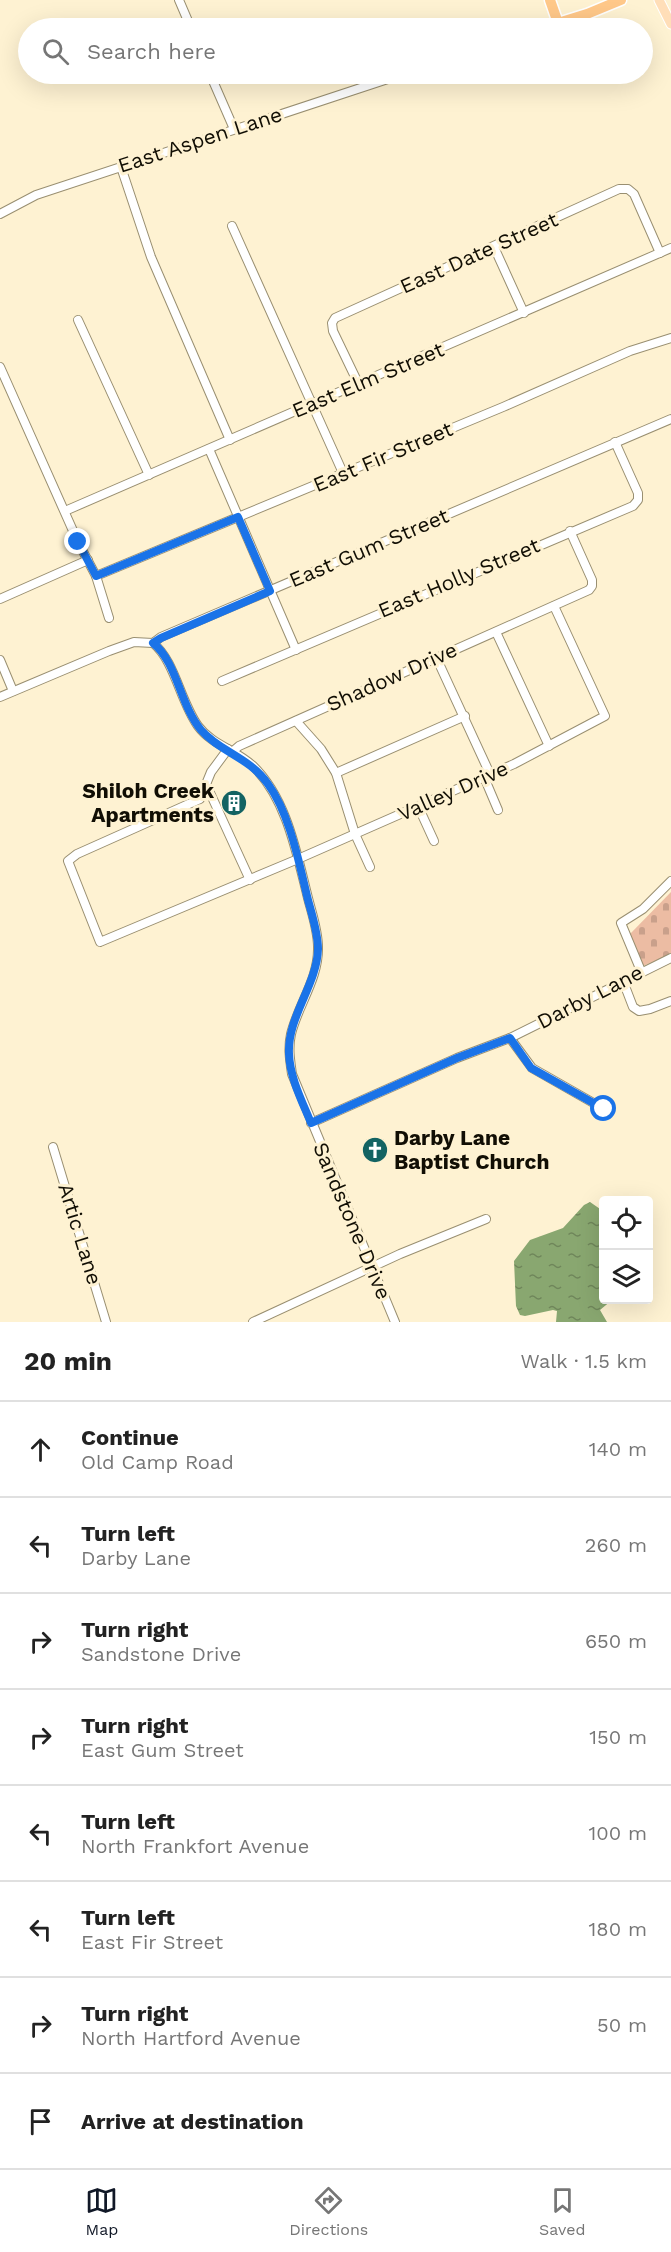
<!DOCTYPE html>
<meta charset="utf-8">
<style>
body{margin:0;font-family:"Work Sans",sans-serif;background:#f2f2f2;color:#222}
.controls{position:absolute;right:18px;bottom:18px;display:grid;overflow:hidden;border-radius:6px;box-shadow:0 6px 24px #0002}
.controls button{width:54px;height:54px;display:grid;place-items:center;padding:0;border:0;border-bottom:2px solid #e0e0e0;background:#fff;color:#222;font:30px sans-serif}
.stop{position:absolute;width:18px;height:18px;margin:-14px;border:4px solid #1a73e8;border-radius:50%;background:#fff}
.stop.end{background:#1a73e8;border-color:#fff;box-shadow:0 2px 6px #0008}
.list{margin:0;padding:0;list-style:none}
h2{display:flex;justify-content:space-between;align-items:center;height:78px;margin:0;padding:0 24px;font-size:26px}
h2 small{font-size:20px;font-weight:400;color:#767676}
.list li{display:grid;grid-template-columns:39px 1fr auto;gap:18px;align-items:center;box-sizing:border-box;height:96px;padding:0 24px;border-top:2px solid #e0e0e0}
.list b{display:block;font-size:22px;white-space:nowrap}
.list p{margin:0;font-size:20px;white-space:nowrap;color:#767676}
.list em{font-size:20px;font-style:normal;color:#767676}
.icon{flex:none;width:33px;height:33px;fill:none;stroke:currentColor;stroke-width:2;stroke-linecap:round;stroke-linejoin:round}
.map{position:relative;flex:none;width:671px;height:1322px;overflow:hidden}
.search{position:absolute;background:#fff;box-shadow:0 6px 24px #0002;left:18px;right:18px;top:18px;height:66px;display:flex;align-items:center;gap:15px;box-sizing:border-box;padding:0 21px;border-radius:33px;color:#767676;font-size:22px}
.sheet{height:846px;background:#fff}
nav{display:flex;justify-content:space-around;align-items:center;box-sizing:border-box;height:84px;border-top:2px solid #e0e0e0;background:#fff;font-size:16px;color:#767676}
nav a{display:grid;justify-items:center;gap:3px}
nav .on{color:#111827}
.map>svg:first-child{display:block}
</style>
<div class="map">
<svg width="671" height="1322" viewBox="0 0 671 1322">
<defs>
<pattern id="cemetery-stones" width="16" height="16" patternUnits="userSpaceOnUse" patternTransform="scale(1.5)"><rect width="16" height="16" fill="#ecbca3"/><path d="M2 7V4a2 2 0 0 1 4 0v3zM10 15v-3a2 2 0 0 1 4 0v3z" fill="#c9a08b"/></pattern>
<pattern id="water-ripples" width="26" height="14" patternUnits="userSpaceOnUse" patternTransform="scale(1.5)"><rect width="26" height="14" fill="#89a770"/><path d="M2 4q2-2 4 0t4 0M15 11q2-2 4 0t4 0" fill="none" stroke="#6f865a"/></pattern>
</defs>
<rect width="100%" height="100%" fill="#fef2d2"/>
<!-- cemetery -->
<path fill="url(#cemetery-stones)" d="M 671,892 L 671,954 L 643,966 L 630,934 Z"/>
<!-- water -->
<path fill="url(#water-ripples)" d="M 590,1202 L 603,1211 L 604,1300 L 612,1300 L 600,1310 L 607,1322 L 556,1322 L 557,1311 L 553,1310 L 525,1316 L 520,1315 L 516,1306 L 514,1261 L 530,1240 L 563,1228 L 584,1205 Z"/>
<g fill="none" stroke-linecap="round" stroke-linejoin="round">
<!-- minor casing -->
<g stroke="#998f71" stroke-width="10">
<g id="minor">
<path d="M 179,0 L 191,28"/>
<path d="M 541,28 L 558,23"/>
<path d="M 210,74 L 234,129"/>
<path d="M 121,167 L 151,257 L 230,440"/>
<path d="M 0,214 L 36,195 L 403,74"/>
<path d="M 232,226 L 343,473"/>
<path d="M 494,247 L 524,313"/>
<path d="M 78,320 L 149,475"/>
<path d="M 0,367 L 78,542 L 96,576 L 109,618"/>
<path d="M 358,383 L 333,331 L 332,323 L 335,318 L 619,189 L 628,189 L 634,194 L 660,253"/>
<path d="M 209,449 L 296,650"/>
<path d="M 65,511 L 671,248"/>
<path d="M 96,576 L 503,407 L 630,351 L 671,338"/>
<path d="M 0,599 L 88,560"/>
<path d="M 496,632 L 549,746"/>
<path d="M 153,643 C 175,661 180,701 198,726 C 212,745 236,750 253,766 C 286,798 296,850 307,894 C 311,911 318,929 318,947 C 319,978 298,1005 291,1034 C 288,1048 290,1060 292,1074 L 395,1322"/>
<path d="M 436,657 L 490,774"/>
<path d="M 0,660 L 13,691"/>
<path d="M 222,681 L 633,506 L 638,500 L 638,493 L 615,442"/>
<path d="M 0,697 L 109,651 L 134,642 L 153,643 L 161,637 L 671,419"/>
<path d="M 296,721 L 321,749 L 336,773 L 355,834 L 370,867"/>
<path d="M 228,749 L 211,772 L 200,799 L 77,854 L 68,861 L 100,942 L 298,859 L 514,764 L 605,716 L 554,606"/>
<path d="M 232,752 L 239,746 L 589,590 L 592,586 L 592,580 L 570,531"/>
<path d="M 336,773 L 465,716"/>
<path d="M 484,777 L 498,810"/>
<path d="M 206,784 L 250,880"/>
<path d="M 418,806 L 434,841"/>
<path d="M 641,971 L 621,923 L 643,909 L 671,881"/>
<path d="M 623,981 L 633,1007 L 639,1011 L 650,1009 L 671,1001"/>
<path d="M 510,1038 L 532,1068 L 604,1109"/>
<path d="M 311,1123 L 457,1058 L 510,1038 L 671,958"/>
<path d="M 53,1147 L 106,1322"/>
<path d="M 253,1322 L 400,1254 L 486,1219"/>
</g>
</g>
<!-- major casing -->
<g stroke="#fff" stroke-width="11">
<path id="major" d="M 659,0 L 671,24"/>
</g>
<!-- highway casing -->
<g stroke="#fff" stroke-width="13">
<path id="highway" d="M 550,0 L 558,23 L 587,14 L 621,0"/>
</g>
<!-- minor -->
<use href="#minor" stroke="#fff" stroke-width="8"/>
<!-- major -->
<use href="#major" stroke="#ffdeb8" stroke-width="9"/>
<!-- highway -->
<use href="#highway" stroke="#ffc889" stroke-width="10"/>
</g>
<g fill="none" stroke-linecap="round" stroke-linejoin="round">
<!-- route -->
<path stroke="#1a73e8" stroke-width="8" d="M 78,542 L 96,576 L 238,517 L 270,591 L 161,638 L 153,643 C 177,662 180,705 201,730 C 220,752 249,757 268,784 C 290,814 299,863 308,900 C 312,915 318,933 318,949 C 317,985 287,1017 289,1054 C 290,1078 302,1101 311,1123 L 457,1058 L 510,1038 L 531,1068 L 604,1109"/>
</g>
<!-- icons -->
<defs>
<g id="building-disc" transform="scale(1.35)"><circle r="9.5" fill="#136362" stroke="#fef2d2"/><path d="M-4-6H4V6H1V3H-1V6H-4ZM-2.5-4.3h1.7v1.8h-1.7ZM.8-4.3h1.7v1.8H.8ZM-2.5-1h1.7V.8h-1.7ZM.8-1h1.7V.8H.8Z" fill="#fff"/></g>
<g id="church-disc" transform="scale(1.35)"><circle r="9.5" fill="#136362" stroke="#fef2d2"/><path d="M-1.2-6h2.4v3.5h3.3v2.4h-3.3V6h-2.4V-.1h-3.3v-2.4h3.3Z" fill="#fff"/></g>
</defs>
<g fill-rule="evenodd">
<use href="#building-disc" x="234" y="803"/>
<use href="#church-disc" x="375" y="1150"/>
</g>
<g text-anchor="middle" stroke-width="6" stroke-linejoin="round" paint-order="stroke">
<!-- street labels -->
<g font-size="21" fill="#110e04" stroke="#fef2d2">
<text transform="translate(200 140) rotate(-18)" y="7">East Aspen Lane</text>
<text transform="translate(479 253) rotate(-24)" y="7">East Date Street</text>
<text transform="translate(368 380) rotate(-23)" y="7">East Elm Street</text>
<text transform="translate(383 457) rotate(-23)" y="7">East Fir Street</text>
<text transform="translate(369 548) rotate(-23)" y="7">East Gum Street</text>
<text transform="translate(459 578) rotate(-23)" y="7">East Holly Street</text>
<text transform="translate(392 677) rotate(-24)" y="7">Shadow Drive</text>
<text transform="translate(453 791) rotate(-24)" y="7">Valley Drive</text>
<text transform="translate(590 997) rotate(-27)" y="7">Darby Lane</text>
<text transform="translate(352 1221) rotate(67)" y="7">Sandstone Drive</text>
<text transform="translate(80 1234) rotate(73)" y="7">Artic Lane</text>
</g>
<!-- poi labels -->
<g font-size="21" font-weight="bold" fill="#110e04" stroke="#fef2d2" text-anchor="end">
<text x="214" y="798">Shiloh Creek<tspan x="214" dy="24">Apartments</tspan></text>
<text x="394" y="1145" text-anchor="start">Darby Lane<tspan x="394" dy="24">Baptist Church</tspan></text>
</g>
</g>
</svg>
<div class="controls">
<button><svg class="icon" aria-label="locate" viewBox="0 0 24 24"><circle cx="12" cy="12" r="6"/><path d="M12 2v4M12 18v4M2 12h4M18 12h4"/></svg></button>
<button><svg class="icon" aria-label="layers" viewBox="0 0 24 24"><path d="M12 4l9 5-9 5-9-5zM3 14l9 5 9-5"/></svg></button>
</div>
<div class="stop" style="left:604px;top:1109px"></div>
<div class="stop end" style="left:78px;top:542px"></div>
<div class="search"><svg class="icon" aria-label="search" viewBox="0 0 24 24"><circle cx="10" cy="10" r="6"/><path d="M15 15l6 6"/></svg>Search here</div>
</div>
<section class="sheet">
<h2>20 min<small>Walk · 1.5 km</small></h2>
<ul class="list">
<li><svg class="icon" aria-label="ahead" viewBox="0 0 24 24"><path d="M12 20V5M6 11l6-6 6 6"/></svg><div><b>Continue</b><p>Old Camp Road</p></div><em>140 m</em></li>
<li><svg class="icon" aria-label="left" viewBox="0 0 24 24"><path d="M17 20v-9H6M10 6l-5 5 5 5"/></svg><div><b>Turn left</b><p>Darby Lane</p></div><em>260 m</em></li>
<li><svg class="icon" aria-label="right" viewBox="0 0 24 24"><path d="M7 20v-9h11M14 6l5 5-5 5"/></svg><div><b>Turn right</b><p>Sandstone Drive</p></div><em>650 m</em></li>
<li><svg class="icon" aria-label="right" viewBox="0 0 24 24"><path d="M7 20v-9h11M14 6l5 5-5 5"/></svg><div><b>Turn right</b><p>East Gum Street</p></div><em>150 m</em></li>
<li><svg class="icon" aria-label="left" viewBox="0 0 24 24"><path d="M17 20v-9H6M10 6l-5 5 5 5"/></svg><div><b>Turn left</b><p>North Frankfort Avenue</p></div><em>100 m</em></li>
<li><svg class="icon" aria-label="left" viewBox="0 0 24 24"><path d="M17 20v-9H6M10 6l-5 5 5 5"/></svg><div><b>Turn left</b><p>East Fir Street</p></div><em>180 m</em></li>
<li><svg class="icon" aria-label="right" viewBox="0 0 24 24"><path d="M7 20v-9h11M14 6l5 5-5 5"/></svg><div><b>Turn right</b><p>North Hartford Avenue</p></div><em>50 m</em></li>
<li><svg class="icon" aria-label="arrive" viewBox="0 0 24 24"><path d="M6 21V4h12l-3 4 3 4H6"/></svg><div><b>Arrive at destination</b></div></li>
</ul>
</section>
<nav>
<a class="on"><svg class="icon" aria-label="map" viewBox="0 0 24 24"><path d="M3 6l6-2 6 2 6-2v14l-6 2-6-2-6 2zM9 4v14M15 6v14"/></svg>Map</a>
<a><svg class="icon" aria-label="directions" viewBox="0 0 24 24"><path d="M12 3l9 9-9 9-9-9zM9 14v-3h6M13 9l2 2-2 2"/></svg>Directions</a>
<a><svg class="icon" aria-label="saved" viewBox="0 0 24 24"><path d="M7 4h10v16l-5-4-5 4z"/></svg>Saved</a>
</nav>
